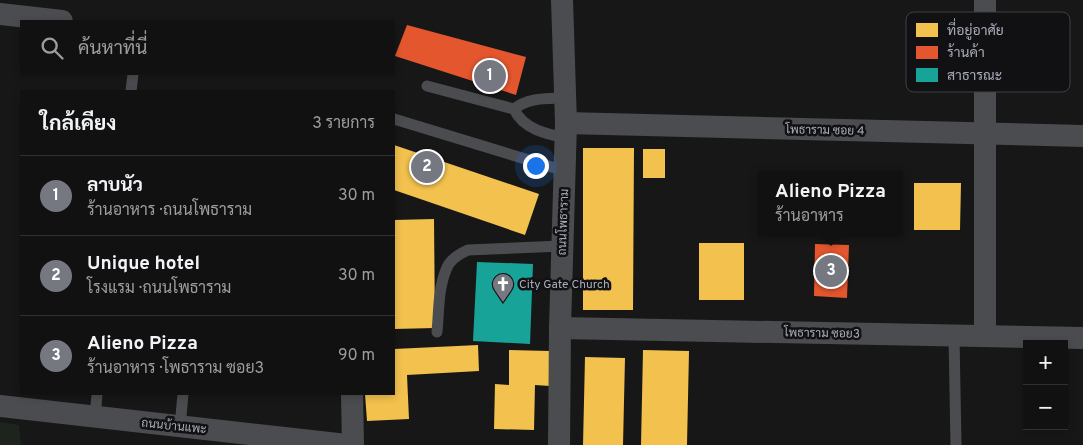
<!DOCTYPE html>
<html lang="th">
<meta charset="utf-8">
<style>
body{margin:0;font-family:Overpass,Sarabun,sans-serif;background:#1a1a1a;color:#f1f3f6}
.controls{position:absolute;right:15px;bottom:15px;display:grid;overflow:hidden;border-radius:0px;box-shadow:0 2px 8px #0003}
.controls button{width:45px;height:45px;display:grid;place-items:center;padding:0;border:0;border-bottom:1px solid #303131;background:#111;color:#f1f3f6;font:25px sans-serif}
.you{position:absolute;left:535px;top:165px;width:18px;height:18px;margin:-12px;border:4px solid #fff;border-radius:50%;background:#1a73e8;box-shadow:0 0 0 8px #1a73e833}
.badge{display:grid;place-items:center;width:32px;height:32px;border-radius:50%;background:#757880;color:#fff;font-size:16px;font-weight:700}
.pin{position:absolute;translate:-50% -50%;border:2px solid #fff;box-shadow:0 1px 5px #0006}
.popup{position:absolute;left:758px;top:171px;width:145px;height:65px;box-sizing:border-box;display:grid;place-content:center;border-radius:0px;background:#111;filter:drop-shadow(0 1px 4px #0005);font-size:16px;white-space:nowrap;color:#9c9d9f}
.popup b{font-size:19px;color:#f1f3f6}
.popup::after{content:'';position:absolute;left:50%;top:100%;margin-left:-10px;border:10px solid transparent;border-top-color:#111}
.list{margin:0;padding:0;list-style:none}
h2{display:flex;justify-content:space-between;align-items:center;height:65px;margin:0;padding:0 20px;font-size:21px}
h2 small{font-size:16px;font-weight:400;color:#9c9d9f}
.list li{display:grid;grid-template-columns:32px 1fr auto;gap:15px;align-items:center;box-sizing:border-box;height:80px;padding:0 20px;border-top:1px solid #303131}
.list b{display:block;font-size:19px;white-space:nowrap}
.list p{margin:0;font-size:16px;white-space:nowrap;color:#9c9d9f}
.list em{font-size:16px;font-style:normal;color:#9c9d9f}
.icon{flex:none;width:28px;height:28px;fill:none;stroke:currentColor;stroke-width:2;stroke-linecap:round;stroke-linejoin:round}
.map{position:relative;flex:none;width:1083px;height:445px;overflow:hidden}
.search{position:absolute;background:#111;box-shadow:0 2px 8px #0003;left:20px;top:20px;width:375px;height:55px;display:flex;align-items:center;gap:12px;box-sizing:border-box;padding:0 18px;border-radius:0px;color:#9c9d9f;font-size:19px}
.panel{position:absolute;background:#111;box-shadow:0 2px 8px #0003;left:20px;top:90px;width:375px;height:305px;border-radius:0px}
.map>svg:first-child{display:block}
</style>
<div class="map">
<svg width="1083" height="445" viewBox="0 0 1083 445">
<rect width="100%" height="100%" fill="#171717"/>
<!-- green -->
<path fill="#1d241e" d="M 0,422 L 19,425 L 21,445 L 0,445 Z"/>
<!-- homes -->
<g fill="#f2c14e">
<path d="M 394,145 L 539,194 L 525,235 L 394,190 Z"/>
<path d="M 583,148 L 634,148 L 633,310 L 583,310 Z"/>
<rect x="643" y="149" width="22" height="29"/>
<path d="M 914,183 L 961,183 L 960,230 L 914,230 Z"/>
<path d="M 434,219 L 435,328 L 394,329 L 394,220 Z"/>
<rect x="699" y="243" width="45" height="57"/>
<path d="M 478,345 L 479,371 L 407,375 L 409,419 L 367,421 L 365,394 L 394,394 L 394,349 Z"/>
<path d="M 509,350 L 550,351 L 550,386 L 535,385 L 534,430 L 494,429 L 495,384 L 509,385 Z"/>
<path d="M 643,350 L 689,351 L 687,445 L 641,445 Z"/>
<path d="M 585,357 L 625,358 L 623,445 L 583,445 Z"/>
</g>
<!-- shops -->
<g fill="#e4572e">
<path d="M 407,25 L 526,57 L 516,95 L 395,56 Z"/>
<path d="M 815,244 L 849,245 L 847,298 L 814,296 Z"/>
</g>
<!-- public -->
<path fill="#17a398" d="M 477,262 L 533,264 L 530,344 L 473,341 Z"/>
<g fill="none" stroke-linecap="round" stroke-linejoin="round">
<!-- lane -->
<g stroke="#4b4c50" stroke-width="11">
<path d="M 427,86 L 514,109"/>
<path d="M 131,91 L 133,74"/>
<path d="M 565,98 C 547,99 529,97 514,109 C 523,129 546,134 566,138"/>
<path d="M 394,119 L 565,171"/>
<path d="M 437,332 C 439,312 438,289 446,270 C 449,260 459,254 468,250 L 562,246"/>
<path d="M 954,335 L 956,445"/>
<path d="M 95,418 L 97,394"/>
<path d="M 180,427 L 183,394"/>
</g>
<!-- street -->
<g stroke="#4b4c50" stroke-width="22">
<path d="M 985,0 L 985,336"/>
<path d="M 0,14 L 62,21"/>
<path d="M 566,123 L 1083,136"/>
<path d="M 560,328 L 1083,338"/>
<path d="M 352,394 L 353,445"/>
<path d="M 0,406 L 347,445"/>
<path d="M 559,445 L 560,328 L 566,123 L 562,0"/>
</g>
</g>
<!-- icons -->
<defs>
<g id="church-pin" transform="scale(1.125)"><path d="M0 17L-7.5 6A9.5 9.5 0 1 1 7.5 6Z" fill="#757880" stroke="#111113"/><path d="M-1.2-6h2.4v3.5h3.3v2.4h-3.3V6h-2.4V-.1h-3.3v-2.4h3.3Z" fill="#fff"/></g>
</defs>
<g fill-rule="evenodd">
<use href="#church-pin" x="503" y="284"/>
</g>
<g text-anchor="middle" stroke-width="5" stroke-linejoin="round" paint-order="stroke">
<!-- street labels -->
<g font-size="12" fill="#a8adb8" stroke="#111113">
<text transform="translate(825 130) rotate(1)" y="4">โพธาราม ซอย 4</text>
<text transform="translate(563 222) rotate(-88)" y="4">ถนนโพธาราม</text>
<text transform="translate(822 333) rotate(1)" y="4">โพธาราม ซอย3</text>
<text transform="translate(174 426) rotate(6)" y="4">ถนนบ้านแพะ</text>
</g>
<!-- poi labels -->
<g font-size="12" fill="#a8adb8" stroke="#111113" text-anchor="start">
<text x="519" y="288">City Gate Church</text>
</g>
</g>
<!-- legend -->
<rect x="906" y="12" width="164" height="80" rx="8" fill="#111113" stroke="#3e4045" stroke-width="1"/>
<rect x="916" y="23" width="22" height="14" fill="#f2c14e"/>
<rect x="916" y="46" width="22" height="13" fill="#e4572e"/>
<rect x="916" y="68" width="22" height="14" fill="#17a398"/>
<g font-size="14" fill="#a8adb8">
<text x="947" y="35">ที่อยู่อาศัย</text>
<text x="947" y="57">ร้านค้า</text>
<text x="947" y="80">สาธารณะ</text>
</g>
</svg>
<div class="controls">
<button>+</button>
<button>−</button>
</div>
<div class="you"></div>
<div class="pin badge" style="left:490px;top:76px">1</div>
<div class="pin badge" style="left:427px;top:167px">2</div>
<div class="pin badge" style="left:831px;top:271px">3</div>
<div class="popup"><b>Alieno Pizza</b>ร้านอาหาร</div>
<div class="search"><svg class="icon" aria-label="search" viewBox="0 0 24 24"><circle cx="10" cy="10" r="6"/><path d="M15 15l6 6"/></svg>ค้นหาที่นี่</div>
<section class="panel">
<h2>ใกล้เคียง<small>3 รายการ</small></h2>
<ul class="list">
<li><span class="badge">1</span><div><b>ลาบนัว</b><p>ร้านอาหาร · ถนนโพธาราม</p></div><em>30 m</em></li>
<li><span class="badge">2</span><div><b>Unique hotel</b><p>โรงแรม · ถนนโพธาราม</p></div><em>30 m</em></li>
<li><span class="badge">3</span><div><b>Alieno Pizza</b><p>ร้านอาหาร · โพธาราม ซอย3</p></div><em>90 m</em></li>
</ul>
</section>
</div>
